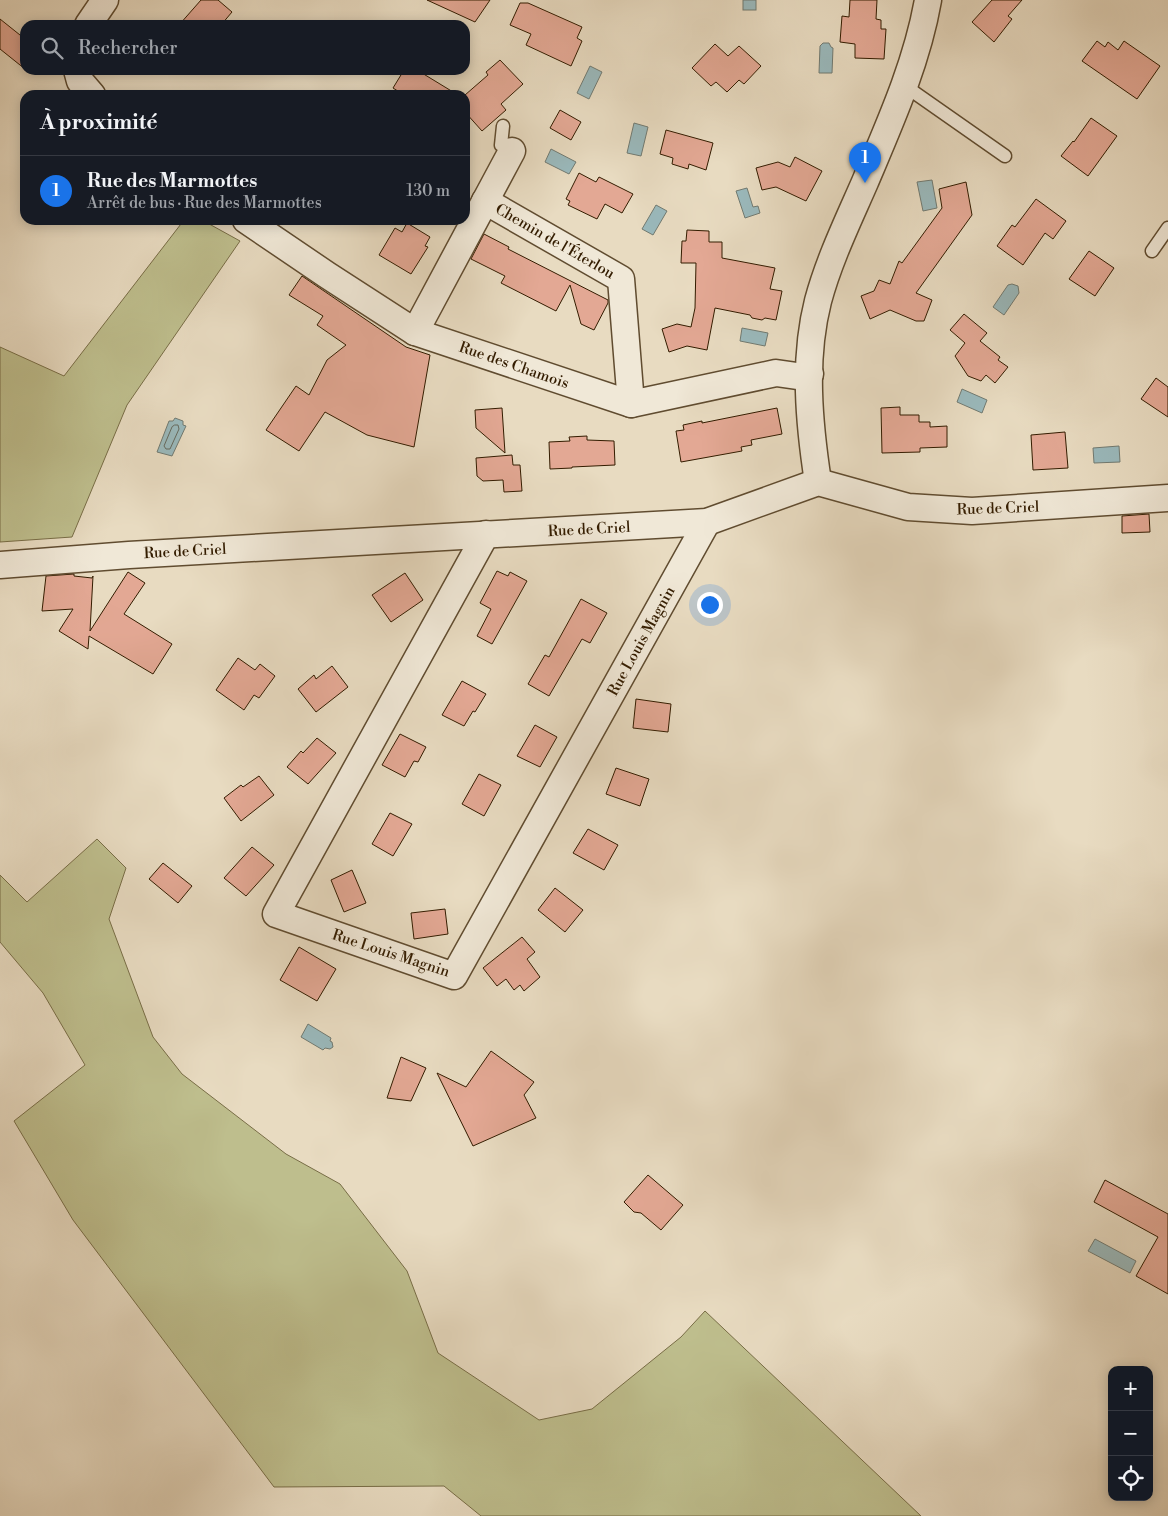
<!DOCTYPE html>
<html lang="fr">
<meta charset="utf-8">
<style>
body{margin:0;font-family:"Libre Bodoni",serif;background:#242831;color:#f1f3f6}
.controls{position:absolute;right:15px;bottom:15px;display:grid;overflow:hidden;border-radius:10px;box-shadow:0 2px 12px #0003}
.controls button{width:45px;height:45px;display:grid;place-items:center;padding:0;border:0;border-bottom:1px solid #363941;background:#171b24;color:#f1f3f6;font:25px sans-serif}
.you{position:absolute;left:709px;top:604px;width:18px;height:18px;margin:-12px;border:4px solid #fff;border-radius:50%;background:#1a73e8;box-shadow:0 0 0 8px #1a73e833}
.badge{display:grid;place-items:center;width:32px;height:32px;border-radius:50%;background:#1a73e8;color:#fff;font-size:16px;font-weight:700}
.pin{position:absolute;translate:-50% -41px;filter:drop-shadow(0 1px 2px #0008)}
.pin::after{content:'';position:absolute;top:26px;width:18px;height:15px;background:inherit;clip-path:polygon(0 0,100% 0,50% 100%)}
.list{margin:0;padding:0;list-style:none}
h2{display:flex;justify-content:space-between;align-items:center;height:65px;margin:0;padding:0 20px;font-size:21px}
h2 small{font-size:16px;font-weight:400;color:#9ea1a6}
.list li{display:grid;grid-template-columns:32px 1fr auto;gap:15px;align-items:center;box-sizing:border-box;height:70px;padding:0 20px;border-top:1px solid #363941}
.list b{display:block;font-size:19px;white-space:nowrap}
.list p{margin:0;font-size:16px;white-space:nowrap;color:#9ea1a6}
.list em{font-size:16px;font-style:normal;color:#9ea1a6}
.icon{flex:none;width:28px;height:28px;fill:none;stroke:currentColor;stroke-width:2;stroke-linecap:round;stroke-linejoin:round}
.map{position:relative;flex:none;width:1168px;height:1516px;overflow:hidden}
.search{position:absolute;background:#171b24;box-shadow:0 2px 12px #0003;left:20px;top:20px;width:450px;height:55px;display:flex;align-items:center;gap:12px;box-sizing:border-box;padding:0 18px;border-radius:15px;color:#9ea1a6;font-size:19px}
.panel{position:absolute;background:#171b24;box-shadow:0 2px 12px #0003;left:20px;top:90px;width:450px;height:135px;border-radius:15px}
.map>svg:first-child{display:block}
</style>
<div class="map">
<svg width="1168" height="1516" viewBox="0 0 1168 1516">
<rect width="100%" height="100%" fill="#e8dbc1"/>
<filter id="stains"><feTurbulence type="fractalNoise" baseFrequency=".004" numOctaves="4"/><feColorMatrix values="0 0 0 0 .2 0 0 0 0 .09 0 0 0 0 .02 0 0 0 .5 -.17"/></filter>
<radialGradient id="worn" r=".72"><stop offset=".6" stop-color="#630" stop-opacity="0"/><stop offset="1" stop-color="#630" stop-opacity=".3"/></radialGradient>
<!-- green -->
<g fill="#bebe8d" stroke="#786d46">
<path d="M 184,220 L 202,220 L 240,241 L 127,405 L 72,537 L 0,542 L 0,347 L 64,376 Z"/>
<path d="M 97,839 L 126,868 L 109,919 L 153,1037 L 182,1074 L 286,1154 L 340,1184 L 407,1271 L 438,1353 L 539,1420 L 592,1409 L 681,1337 L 705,1311 L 921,1516 L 481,1516 L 444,1486 L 274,1487 L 73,1220 L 14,1121 L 85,1065 L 43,993 L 0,942 L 0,875 L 27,902 Z"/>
</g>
<!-- water -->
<g fill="#9ab9bc" stroke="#717a71">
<rect x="743" y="0" width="13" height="10"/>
<path d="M 823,43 L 829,43 L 831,47 L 833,48 L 832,73 L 819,73 L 820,46 Z"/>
<path d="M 590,66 L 602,72 L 589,99 L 577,93 Z"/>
<path d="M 634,123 L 648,127 L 641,156 L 627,153 Z"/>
<path d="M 551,149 L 576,162 L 569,174 L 545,162 Z"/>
<path d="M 932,180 L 937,208 L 923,211 L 917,182 Z"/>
<path d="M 747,188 L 753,207 L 758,206 L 760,213 L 745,218 L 736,191 Z"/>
<path d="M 656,205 L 667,211 L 653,235 L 642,229 Z"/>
<path d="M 1012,284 L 1018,286 L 1019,293 L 1004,315 L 993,307 L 1008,285 Z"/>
<path d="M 742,328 L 768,333 L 765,346 L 740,341 Z"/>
<path d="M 962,389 L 987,400 L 982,413 L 957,402 Z"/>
<path d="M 175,418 L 183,421 L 183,425 L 186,426 L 172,456 L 157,452 L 169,421 L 173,421 Z"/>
<path d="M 1119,446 L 1120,462 L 1094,463 L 1093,448 Z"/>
<path d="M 308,1024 L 331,1038 L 330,1041 L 332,1042 L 333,1047 L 330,1049 L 325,1048 L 323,1050 L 301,1037 Z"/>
<path d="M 1095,1239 L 1136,1261 L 1130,1273 L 1088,1251 Z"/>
</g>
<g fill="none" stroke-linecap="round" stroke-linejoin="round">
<!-- shore -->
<path stroke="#666a5e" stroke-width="1" d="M 175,425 L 178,425 L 179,429 L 170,449 L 166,449 L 164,446 L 172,427 Z"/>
</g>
<!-- building -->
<g fill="#e3a894" stroke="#331c00">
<path d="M 201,0 L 218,0 L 232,12 L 221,25 L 179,25 Z"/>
<path d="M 427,0 L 490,0 L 475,22 Z"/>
<path d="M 850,0 L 877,0 L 876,19 L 881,20 L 881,29 L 886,29 L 884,59 L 855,58 L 855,44 L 840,42 L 842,16 L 849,17 Z"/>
<path d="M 992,0 L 1022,0 L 1008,16 L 1012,19 L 994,42 L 972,22 Z"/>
<path d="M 520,3 L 528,3 L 582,27 L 577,38 L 582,41 L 571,66 L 526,45 L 531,34 L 510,25 Z"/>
<path d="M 0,19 L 25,39 L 25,69 L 0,49 Z"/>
<path d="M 1097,41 L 1105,47 L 1108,42 L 1118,50 L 1124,41 L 1160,66 L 1137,99 L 1082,61 Z"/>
<path d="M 715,44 L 728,56 L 739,46 L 761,66 L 744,84 L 739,80 L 727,92 L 716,82 L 711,86 L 692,68 Z"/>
<path d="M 500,60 L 523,84 L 501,104 L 506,110 L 482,131 L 465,112 L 465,95 L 488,75 L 486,72 Z"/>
<path d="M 404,70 L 417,70 L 458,95 L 404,95 L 393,88 Z"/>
<path d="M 560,110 L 581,122 L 571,140 L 550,128 Z"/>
<path d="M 1091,118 L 1117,136 L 1088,176 L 1061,156 L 1073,141 L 1074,142 Z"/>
<path d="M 666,130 L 713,143 L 706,170 L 689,164 L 688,169 L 672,164 L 673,158 L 660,154 Z"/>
<path d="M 795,157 L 822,171 L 806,201 L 776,187 L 762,190 L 756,168 L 778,162 L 790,167 Z"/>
<path d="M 579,173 L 596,182 L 599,177 L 633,194 L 622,213 L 605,204 L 597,219 L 568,205 L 570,201 L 566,199 Z"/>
<path d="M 966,182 L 972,215 L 916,293 L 932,300 L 924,321 L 916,321 L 890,310 L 870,319 L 861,296 L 874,291 L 879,280 L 890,284 L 899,261 L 902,263 L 942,208 L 939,189 Z"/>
<path d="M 1036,199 L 1066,221 L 1053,239 L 1045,233 L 1023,265 L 997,246 L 1012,225 L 1015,227 Z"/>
<path d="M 407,223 L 430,237 L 425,246 L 428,247 L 411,274 L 379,255 L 395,228 L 402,232 Z"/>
<path d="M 687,230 L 709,231 L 709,242 L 722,242 L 722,258 L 775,268 L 770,289 L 782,291 L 776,320 L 765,318 L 762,320 L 752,318 L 750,315 L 715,308 L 707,350 L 687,346 L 669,352 L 662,329 L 677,324 L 691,327 L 695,308 L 696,263 L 681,263 L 682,241 L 686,241 Z"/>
<path d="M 484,234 L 509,247 L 508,249 L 608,300 L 608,303 L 594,330 L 581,324 L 570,285 L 556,311 L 501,283 L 505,276 L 471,259 Z"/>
<path d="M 1089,251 L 1114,268 L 1095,296 L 1069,279 Z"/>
<path d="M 302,276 L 406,347 L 430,355 L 414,447 L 367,435 L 325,412 L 299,451 L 266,430 L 296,386 L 309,395 L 327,360 L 346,345 L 317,325 L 323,316 L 289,295 Z"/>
<path d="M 964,314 L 987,333 L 980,341 L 1000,357 L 998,360 L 1008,367 L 995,383 L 986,375 L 981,381 L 968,376 L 955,356 L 965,343 L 950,330 Z"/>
<path d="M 1156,378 L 1168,387 L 1168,417 L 1141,399 Z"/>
<path d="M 900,407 L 900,415 L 919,415 L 919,422 L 930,422 L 930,427 L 947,426 L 947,447 L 920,448 L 920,452 L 882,453 L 881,408 Z"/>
<path d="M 502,408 L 505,453 L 476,428 L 475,410 Z"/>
<path d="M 777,408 L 782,434 L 751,440 L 752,445 L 741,447 L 742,451 L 681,462 L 676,431 L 684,430 L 683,425 L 702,421 L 702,423 Z"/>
<path d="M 1065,432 L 1068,468 L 1033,470 L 1031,435 Z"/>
<path d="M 587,436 L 587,440 L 614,441 L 615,465 L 572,467 L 572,468 L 550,469 L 549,442 L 570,441 L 569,437 Z"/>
<path d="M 512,455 L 513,465 L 520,465 L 522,491 L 504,492 L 503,480 L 483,481 L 477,476 L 476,458 Z"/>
<path d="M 1149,514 L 1150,532 L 1122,533 L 1122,516 Z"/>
<path d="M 497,571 L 508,576 L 510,572 L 527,581 L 492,644 L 477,636 L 491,609 L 480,603 Z"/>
<path d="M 128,572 L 145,583 L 124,614 L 172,644 L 153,674 L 89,636 L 88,649 L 59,631 L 73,609 L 42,611 L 46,576 L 74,574 L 74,576 L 92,578 L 93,576 L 90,631 Z"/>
<path d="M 405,573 L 423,600 L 391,622 L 372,595 Z"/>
<path d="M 581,599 L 607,613 L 590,643 L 582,639 L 549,696 L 528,684 L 545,655 L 549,657 Z"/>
<path d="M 238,658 L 255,670 L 260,664 L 275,676 L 259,698 L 254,695 L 244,710 L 216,690 Z"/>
<path d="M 332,666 L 348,687 L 316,712 L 298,689 L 314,675 L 316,679 Z"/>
<path d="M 462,681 L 486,694 L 475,712 L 473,711 L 464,726 L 442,715 Z"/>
<path d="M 636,699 L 671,704 L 668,732 L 633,728 Z"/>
<path d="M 535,725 L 557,737 L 540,767 L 517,756 Z"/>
<path d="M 400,734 L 426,747 L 418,762 L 414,761 L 405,777 L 382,765 Z"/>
<path d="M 317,738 L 336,753 L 308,784 L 287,767 L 301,751 L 303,753 Z"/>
<path d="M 616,768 L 649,779 L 640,806 L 606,794 Z"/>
<path d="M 479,774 L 501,785 L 484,816 L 462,804 Z"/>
<path d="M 259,776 L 274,795 L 241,821 L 224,798 L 241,785 L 243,787 Z"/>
<path d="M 390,813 L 412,824 L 393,856 L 372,844 Z"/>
<path d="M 588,829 L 618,845 L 604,870 L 573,853 Z"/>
<path d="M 252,847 L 274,865 L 246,896 L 224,878 Z"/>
<path d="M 163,863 L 192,886 L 178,903 L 149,879 Z"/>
<path d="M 352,870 L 366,903 L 344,912 L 331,880 Z"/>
<path d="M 555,888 L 583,910 L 565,932 L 538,910 Z"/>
<path d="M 445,909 L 448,934 L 414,939 L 411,913 Z"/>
<path d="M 522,937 L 535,952 L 527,959 L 540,977 L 524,991 L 520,985 L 514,990 L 506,979 L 497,986 L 483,968 Z"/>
<path d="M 299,947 L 336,969 L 317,1001 L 280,980 Z"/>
<path d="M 491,1051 L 534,1082 L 524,1095 L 536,1118 L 473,1146 L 437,1073 L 466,1087 Z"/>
<path d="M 401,1057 L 426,1068 L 411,1101 L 387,1098 Z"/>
<path d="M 648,1175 L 683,1205 L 661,1230 L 641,1213 L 634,1212 L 624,1202 Z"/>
<path d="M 1105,1180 L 1168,1214 L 1168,1294 L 1136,1276 L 1158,1237 L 1094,1202 Z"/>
</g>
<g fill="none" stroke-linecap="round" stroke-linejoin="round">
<!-- service casing -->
<g stroke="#604c30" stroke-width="15">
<g id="service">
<path d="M 905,86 L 1005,156"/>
<path d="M 503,126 L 501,145 L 512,151"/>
<path d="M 1152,251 L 1168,228"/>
</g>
</g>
<!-- minor casing -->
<g stroke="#604c30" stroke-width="29">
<g id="minor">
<path d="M 88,25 L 105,0"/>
<path d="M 77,70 L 80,81 L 92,95"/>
<path d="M 485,201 L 621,279 L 631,404"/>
<path d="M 246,220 L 327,275 L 415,332 L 631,404 L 776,373 L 797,376 L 810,374"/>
<path d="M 415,332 L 512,151"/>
<path d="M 818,482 C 809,423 803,360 818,301 C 829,260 848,221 865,182 C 890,123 917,63 928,0"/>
<path d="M 486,534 L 276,914 L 454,976 L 707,522"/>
<path d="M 0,565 L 129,555 L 707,522 L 818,482 L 908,507 L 972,511 L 1168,498"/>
</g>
</g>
<!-- service -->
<use href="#service" stroke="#f0e8d7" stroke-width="12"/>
<!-- minor -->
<use href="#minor" stroke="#f0e8d7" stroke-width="26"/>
</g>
<g text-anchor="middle" stroke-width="4" stroke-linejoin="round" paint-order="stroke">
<!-- street labels -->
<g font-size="15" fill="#331c00" stroke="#f0e8d7">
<text transform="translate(555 241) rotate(30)" y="5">Chemin de l'Éterlou</text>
<text transform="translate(514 365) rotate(19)" y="5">Rue des Chamois</text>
<text transform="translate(998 508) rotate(-2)" y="5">Rue de Criel</text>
<text transform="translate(589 529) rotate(-3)" y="5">Rue de Criel</text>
<text transform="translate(185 551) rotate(-3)" y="5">Rue de Criel</text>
<text transform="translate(641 641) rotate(-61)" y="5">Rue Louis Magnin</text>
<text transform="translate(391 953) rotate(18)" y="5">Rue Louis Magnin</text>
</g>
</g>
<rect width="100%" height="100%" filter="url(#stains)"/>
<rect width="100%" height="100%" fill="url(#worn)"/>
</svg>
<div class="controls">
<button>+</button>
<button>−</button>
<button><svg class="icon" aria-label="locate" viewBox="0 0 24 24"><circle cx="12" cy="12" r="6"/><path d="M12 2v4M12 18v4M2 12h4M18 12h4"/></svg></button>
</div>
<div class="you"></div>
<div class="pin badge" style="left:865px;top:183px">1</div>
<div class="search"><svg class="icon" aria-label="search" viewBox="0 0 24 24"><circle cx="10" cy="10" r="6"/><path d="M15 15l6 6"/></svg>Rechercher</div>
<section class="panel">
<h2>À proximité<small></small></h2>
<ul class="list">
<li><span class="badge">1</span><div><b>Rue des Marmottes</b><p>Arrêt de bus · Rue des Marmottes</p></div><em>130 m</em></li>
</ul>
</section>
</div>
